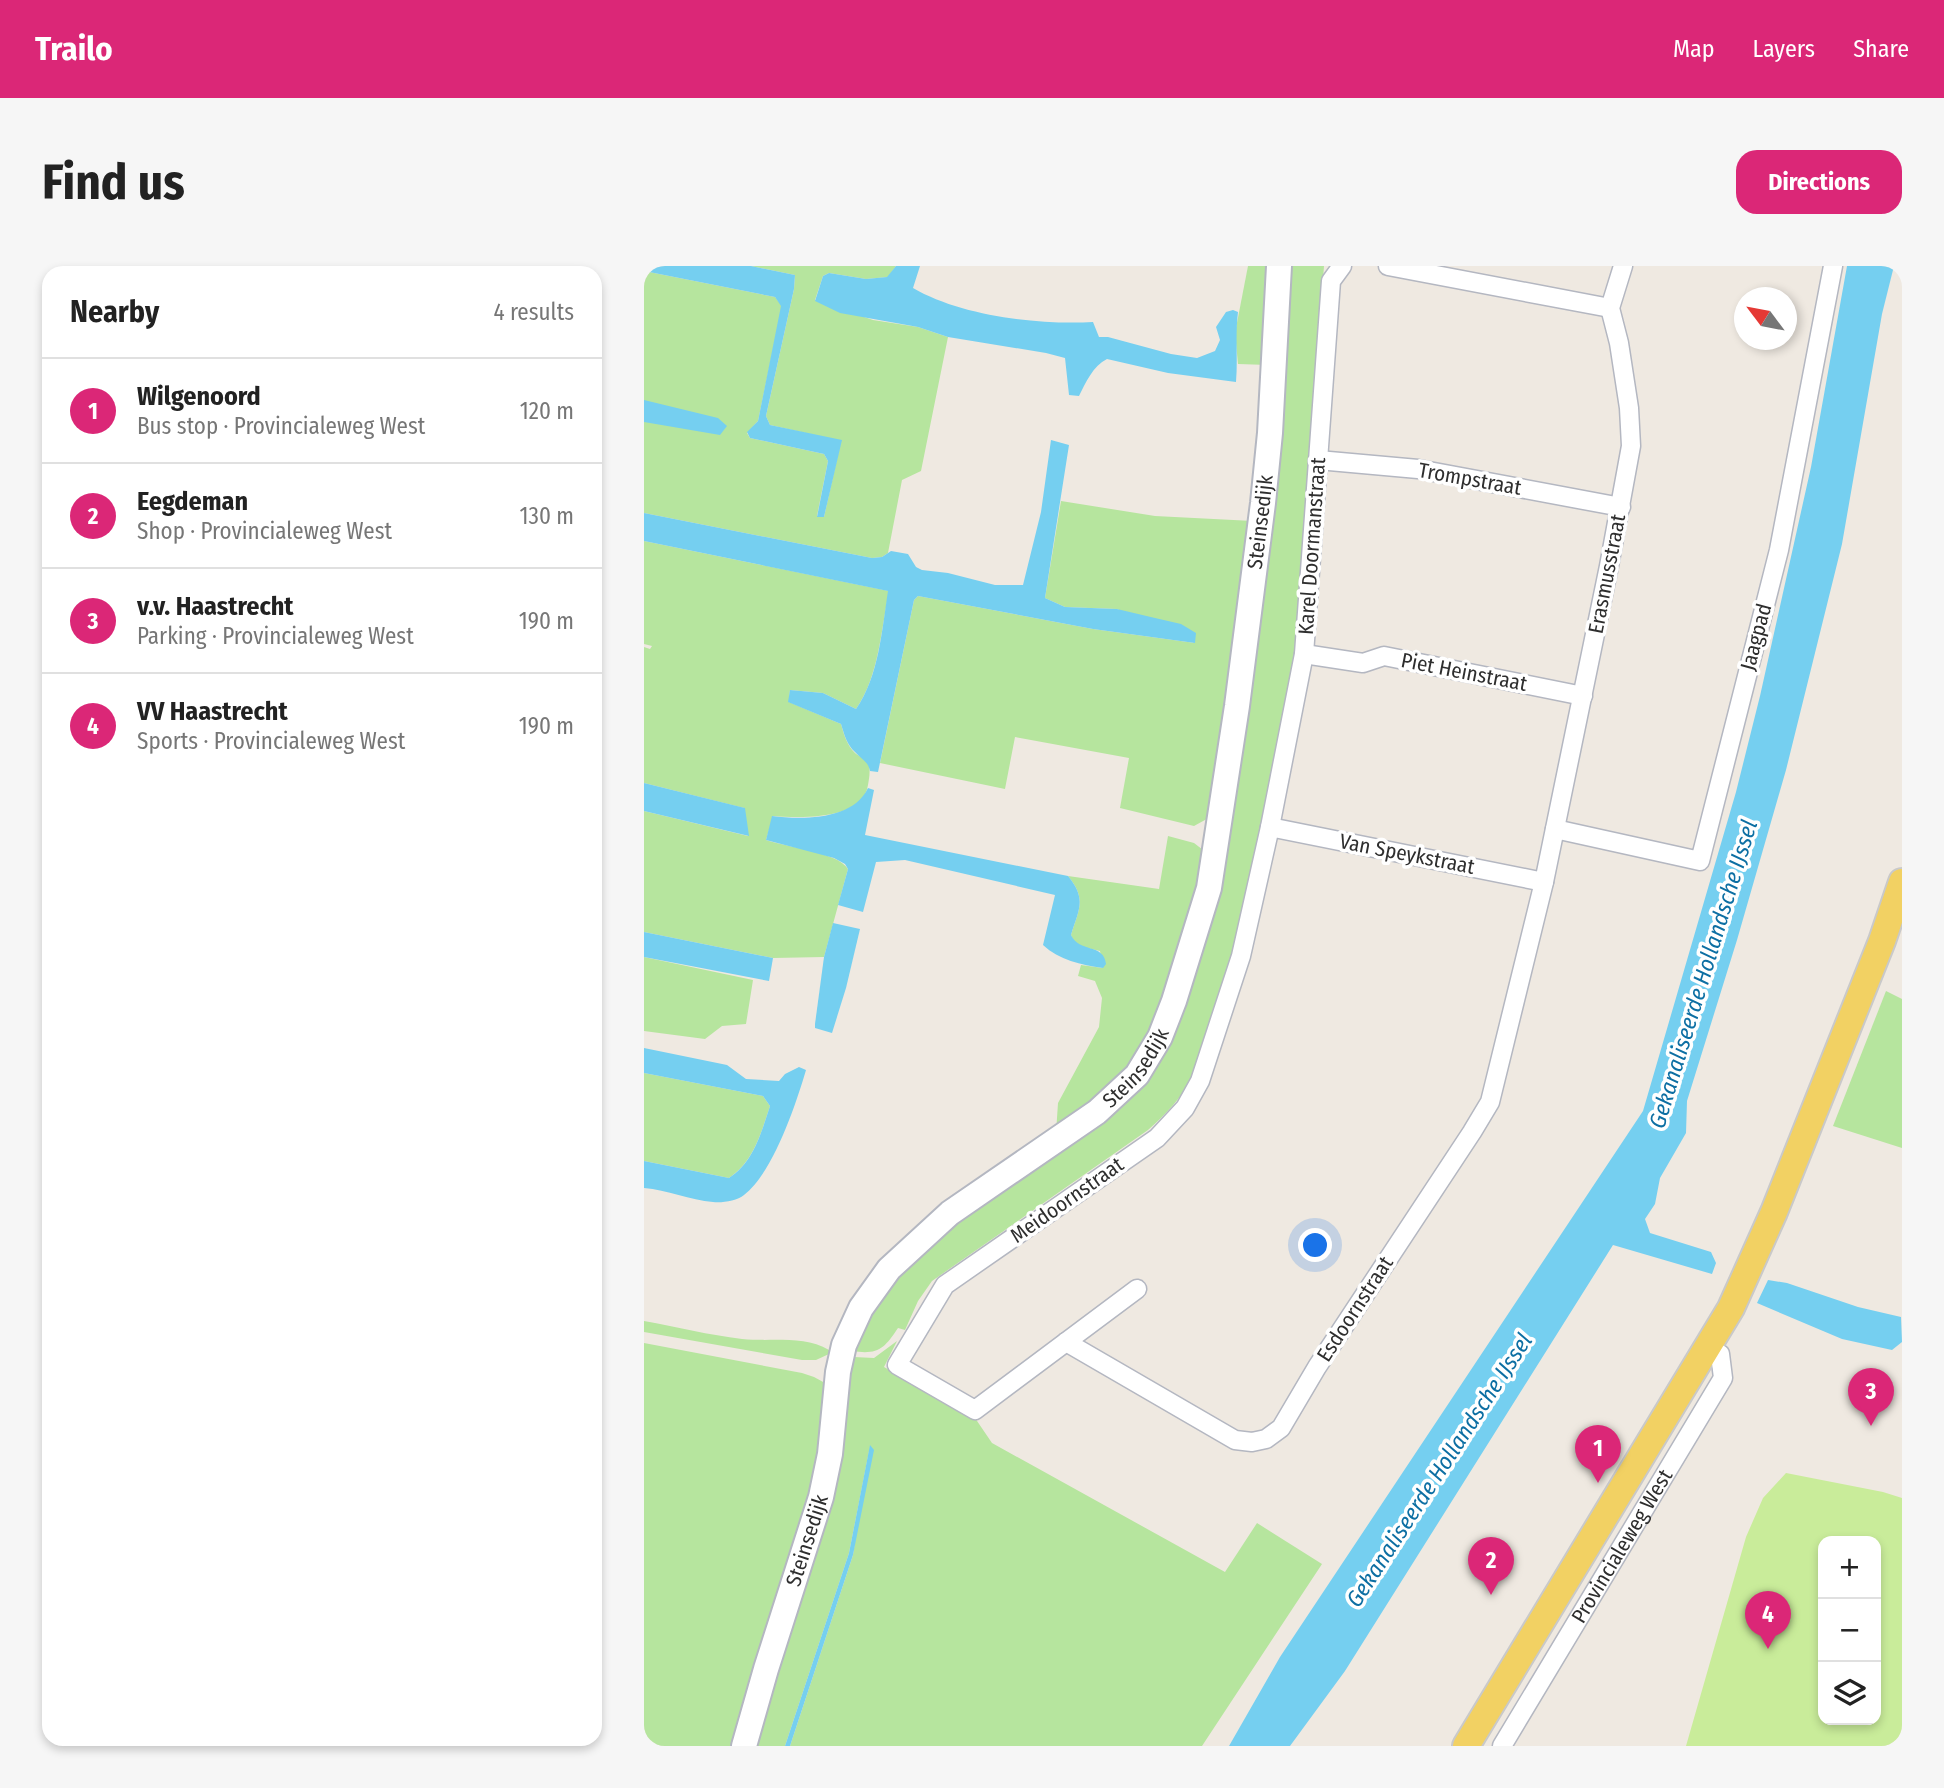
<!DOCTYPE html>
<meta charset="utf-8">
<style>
body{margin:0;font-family:"Fira Sans Condensed",sans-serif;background:#f6f6f6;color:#222}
.controls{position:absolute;right:21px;bottom:21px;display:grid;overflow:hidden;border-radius:14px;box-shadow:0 4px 10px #0003}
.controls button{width:63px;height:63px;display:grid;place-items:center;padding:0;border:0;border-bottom:2px solid #e0e0e0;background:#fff;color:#222;font:35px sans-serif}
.compass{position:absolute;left:1090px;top:21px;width:63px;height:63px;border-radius:50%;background:#fff;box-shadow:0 4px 10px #0003;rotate:302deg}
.you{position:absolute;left:672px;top:980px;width:24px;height:24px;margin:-18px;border:5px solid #fff;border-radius:50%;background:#1a73e8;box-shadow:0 0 0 10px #1a73e833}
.badge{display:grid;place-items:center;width:46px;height:46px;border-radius:50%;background:#db2777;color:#fff;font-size:23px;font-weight:700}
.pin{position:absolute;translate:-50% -58px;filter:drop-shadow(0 2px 4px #0008)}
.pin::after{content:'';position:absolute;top:37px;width:24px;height:21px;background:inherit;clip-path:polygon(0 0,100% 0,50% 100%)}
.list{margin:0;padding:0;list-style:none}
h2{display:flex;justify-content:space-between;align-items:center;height:91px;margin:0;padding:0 28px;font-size:30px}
h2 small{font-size:23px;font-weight:400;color:#767676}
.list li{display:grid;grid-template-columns:46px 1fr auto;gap:21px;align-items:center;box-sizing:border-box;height:105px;padding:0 28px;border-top:2px solid #e0e0e0}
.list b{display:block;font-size:26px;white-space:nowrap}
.list p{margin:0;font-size:23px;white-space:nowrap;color:#767676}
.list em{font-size:23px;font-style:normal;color:#767676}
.icon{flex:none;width:38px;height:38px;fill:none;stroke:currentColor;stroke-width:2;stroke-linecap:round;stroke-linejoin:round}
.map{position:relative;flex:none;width:1258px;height:1480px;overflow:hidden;border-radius:21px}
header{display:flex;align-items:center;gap:42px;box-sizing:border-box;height:98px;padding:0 35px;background:#db2777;color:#fff}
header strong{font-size:33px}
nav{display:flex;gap:38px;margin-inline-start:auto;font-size:24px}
.intro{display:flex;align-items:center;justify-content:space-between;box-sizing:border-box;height:168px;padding:0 42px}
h1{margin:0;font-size:49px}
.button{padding:18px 32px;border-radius:21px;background:#db2777;color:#fff;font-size:24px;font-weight:700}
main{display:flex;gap:42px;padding:0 42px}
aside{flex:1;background:#fff;border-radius:21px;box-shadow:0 4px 10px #0003}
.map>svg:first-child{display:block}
</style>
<header>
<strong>Trailo</strong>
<nav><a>Map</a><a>Layers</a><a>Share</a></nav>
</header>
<div class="intro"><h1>Find us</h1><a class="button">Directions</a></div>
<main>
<aside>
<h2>Nearby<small>4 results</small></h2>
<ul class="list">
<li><span class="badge">1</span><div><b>Wilgenoord</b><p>Bus stop · Provincialeweg West</p></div><em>120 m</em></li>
<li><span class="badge">2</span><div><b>Eegdeman</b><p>Shop · Provincialeweg West</p></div><em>130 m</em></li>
<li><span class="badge">3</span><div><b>v.v. Haastrecht</b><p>Parking · Provincialeweg West</p></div><em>190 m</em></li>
<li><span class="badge">4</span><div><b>VV Haastrecht</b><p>Sports · Provincialeweg West</p></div><em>190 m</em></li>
</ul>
</aside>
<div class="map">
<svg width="1258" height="1480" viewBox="0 0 1258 1480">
<rect width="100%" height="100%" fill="#efe9e1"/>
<!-- green -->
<g fill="#b6e59e">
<path d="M 107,0 L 252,0 L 244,11 L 222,13 L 185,7 L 179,10 L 171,34 L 229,54 L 274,61 L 304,71 L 277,205 L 258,214 L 244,287 L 238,291 L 228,292 L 0,247 L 0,5 L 131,31 L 138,40 L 114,155 L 103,167 L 106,172 L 180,188 L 184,195 L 173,250 L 180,251 L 197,175 L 126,159 L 122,150 L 150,23 L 151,9 Z"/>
<path d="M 604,0 L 629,0 L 624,99 L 594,98 L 591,67 Z"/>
<path d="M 642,0 L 680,0 L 652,382 L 591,693 L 549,811 C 537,832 522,848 504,864 L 288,1015 L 274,1035 L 261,1064 L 254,1062 C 240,1083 234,1089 208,1085 L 215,1062 L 273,983 L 457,850 L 552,683 Z"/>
<path d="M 417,235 L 511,250 L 609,255 L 570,549 L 550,560 L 476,542 L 485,492 L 371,471 L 361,523 L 236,497 L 270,334 L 274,330 L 449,363 L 551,377 L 473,343 L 421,341 L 401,332 Z"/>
<path d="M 0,275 L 245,325 C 237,364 235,410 212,443 L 179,427 L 146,424 L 145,436 L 197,458 C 200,469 203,479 211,487 C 215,490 221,493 224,497 C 227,503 225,513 224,519 C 219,555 154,552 129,550 L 122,574 C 141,581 194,586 204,603 L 180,691 L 129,692 L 0,666 L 0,545 L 104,570 L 100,542 L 0,517 L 0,381 L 6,383 L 8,380 L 0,378 Z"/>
<path d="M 524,570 L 550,577 L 563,587 L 524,734 L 486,804 L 412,867 L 414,837 L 455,761 L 458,732 L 451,715 L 434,710 L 437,699 L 459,702 L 456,685 C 445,682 431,682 427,669 C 435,643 443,633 424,610 L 515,623 Z"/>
<path d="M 0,691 L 109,714 L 102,758 L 78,760 L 61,773 L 0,765 Z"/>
<path d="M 1242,725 L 1258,733 L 1258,882 L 1189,860 Z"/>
<path d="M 0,807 L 119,830 L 126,840 C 117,867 110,895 85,912 L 0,895 Z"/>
<path d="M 0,1055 C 33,1061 65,1069 98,1073 C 127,1076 159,1069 185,1084 L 185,1088 L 172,1094 L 158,1094 L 0,1066 Z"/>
<path d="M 253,1075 L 240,1101 L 331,1152 L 348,1177 L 581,1306 L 613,1257 L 678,1298 L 558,1480 L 146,1480 L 209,1289 L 226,1180 L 205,1287 L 141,1480 L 107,1480 L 206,1094 L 210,1091 L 230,1092 Z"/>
<path d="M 0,1077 L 158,1107 L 170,1111 L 181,1117 L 179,1189 L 94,1480 L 0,1480 Z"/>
</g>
<!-- pitch -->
<path fill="#c9ec9a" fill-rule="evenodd" d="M 1142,1207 L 1239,1226 L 1258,1232 L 1258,1480 L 1042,1480 L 1102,1271 L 1119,1232 ZM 1179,1275 L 1232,1275 L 1232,1454 L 1179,1454 Z"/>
<!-- water -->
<g fill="#75cff0">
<path d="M 0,0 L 107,0 L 151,9 L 150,23 L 122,150 L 126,159 L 198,174 L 180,251 L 173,251 L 184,195 L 180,188 L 106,172 L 103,166 L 114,155 L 137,40 L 131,31 L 0,5 Z"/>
<path d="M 252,0 L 276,0 L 269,22 C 317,50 394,59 449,56 L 455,71 L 464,71 L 527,88 L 553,92 L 571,85 L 576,74 L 572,61 L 582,46 L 589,44 L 594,46 C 591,70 594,92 592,116 L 524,107 L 463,93 C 449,100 442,116 435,130 L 425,129 L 421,92 L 402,87 L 304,71 L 274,61 L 196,47 L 171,35 L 179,10 L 185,7 L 222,13 L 243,11 Z"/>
<path d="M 1203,0 L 1250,0 L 1238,48 L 1198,278 L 1142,504 L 1093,674 L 1043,835 L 1042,867 L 1016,912 L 1011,938 L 1001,953 L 1006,967 L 1067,986 L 1072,997 L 1068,1008 L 969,979 L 701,1405 L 646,1480 L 585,1480 L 636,1391 L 999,845 L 1092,526 L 1116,430 L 1167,201 Z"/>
<path d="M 0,134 L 74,152 L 83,160 L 76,169 L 0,156 Z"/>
<path d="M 407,174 L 425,179 L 401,332 L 421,341 L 473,343 L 511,352 L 537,358 L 552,367 L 551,377 L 449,363 L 274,330 L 270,334 L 234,506 L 226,505 C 224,495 217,493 211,486 C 203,479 200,468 197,458 L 144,436 L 146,424 L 179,427 L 212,443 C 235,410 238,363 244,325 L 0,275 L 0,247 L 228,292 L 238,291 L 247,285 L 264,288 L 272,301 L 278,304 L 304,307 L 351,319 L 379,319 L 397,246 Z"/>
<path d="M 0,517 L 101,542 L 105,570 L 0,545 Z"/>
<path d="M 224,522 L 230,524 L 221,569 L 424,610 C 443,633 435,643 427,669 C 435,687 460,677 462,698 L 459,702 C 437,699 415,694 399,679 L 411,629 L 261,594 L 232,596 L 219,646 L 194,639 L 204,603 L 201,598 L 190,592 L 122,574 L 128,550 C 159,554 209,554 224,522 Z"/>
<path d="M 189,657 L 216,663 L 202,722 L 188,767 L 171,762 L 171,758 L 180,691 Z"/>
<path d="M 0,666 L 129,692 L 125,715 L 0,691 Z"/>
<path d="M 0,782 L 83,799 L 102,813 L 135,815 L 141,808 L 155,801 L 162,804 C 152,838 129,907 100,929 C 93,935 78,937 69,936 C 46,934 23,924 0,922 L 0,895 L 85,912 C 110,896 117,867 126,840 L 119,830 L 0,807 Z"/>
<path d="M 1124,1014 L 1143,1017 L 1214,1041 L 1257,1051 L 1258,1076 L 1248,1084 L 1198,1073 L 1113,1037 Z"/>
<path d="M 226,1179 L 230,1184 L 209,1289 L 146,1480 L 141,1480 L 205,1287 Z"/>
</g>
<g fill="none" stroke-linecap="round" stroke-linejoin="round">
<!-- street casing -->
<g stroke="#b4b7c1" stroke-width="21">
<g id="street">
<path d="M 744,0 L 966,42"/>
<path d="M 674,194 L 774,203 L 977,241"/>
<path d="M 660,388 L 719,397 L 740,390 L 939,430"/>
<path d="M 626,561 L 900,616"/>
<path d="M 911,563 L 1056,595 L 1135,284 L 1189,0"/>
<path d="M 493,1023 L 331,1144 L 253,1099 L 301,1019 L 513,872 L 541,842 L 556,815 L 597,690 L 626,561 L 660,388 L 687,15 L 698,0"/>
<path d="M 422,1076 L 591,1174 L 608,1176 L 622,1173 L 637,1162 L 673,1101 L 828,866 L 846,836 L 900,616 L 965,300 L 987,180 L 985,142 L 975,77 L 966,42 L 979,0"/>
<path id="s1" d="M 858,1480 L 1079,1112 L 1076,1088 L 1064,1082"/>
</g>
</g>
<!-- secondary casing -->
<g stroke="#b4b7c1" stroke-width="28">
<g id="secondary">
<path id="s2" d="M 100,1480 L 122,1403 L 177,1231 L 186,1188 L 194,1106 L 200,1079 L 217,1042 L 245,1003 L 306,947 L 453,846 L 493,809 L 516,771 L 530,735 L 565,622 L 593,440 L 619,237 L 626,167 L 635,0"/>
</g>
</g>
<!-- primary casing -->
<g stroke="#c9c9c9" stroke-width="30">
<path id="primary" d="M 822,1480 L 1087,1042 L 1130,946 L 1238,675 L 1258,616"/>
</g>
<!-- street -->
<use href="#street" stroke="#fff" stroke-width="18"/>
<!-- secondary -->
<use href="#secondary" stroke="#fff" stroke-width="24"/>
<!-- primary -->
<use href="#primary" stroke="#f2d163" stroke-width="26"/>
</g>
<g text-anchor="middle" stroke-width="7" stroke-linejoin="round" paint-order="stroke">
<!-- street labels -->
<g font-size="21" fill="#2e2e2e" stroke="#fff">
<text transform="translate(826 213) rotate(10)" y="7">Trompstraat</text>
<text dy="7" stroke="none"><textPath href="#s2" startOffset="1390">Steinsedijk</textPath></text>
<text transform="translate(668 280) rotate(-86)" y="7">Karel Doormanstraat</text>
<text transform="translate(963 308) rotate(-79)" y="7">Erasmusstraat</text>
<text transform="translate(1112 371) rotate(-75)" y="7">Jaagpad</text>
<text transform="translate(820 406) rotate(11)" y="7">Piet Heinstraat</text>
<text transform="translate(763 588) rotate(11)" y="7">Van Speykstraat</text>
<text dy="7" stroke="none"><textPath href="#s2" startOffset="824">Steinsedijk</textPath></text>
<text transform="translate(423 934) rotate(-35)" y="7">Meidoornstraat</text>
<text transform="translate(711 1043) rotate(-57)" y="7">Esdoornstraat</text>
<text dy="7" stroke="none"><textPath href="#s2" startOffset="215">Steinsedijk</textPath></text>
<text dy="7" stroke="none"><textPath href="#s1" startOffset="233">Provincialeweg West</textPath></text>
</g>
<!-- water labels -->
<g font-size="23" font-style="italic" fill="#0d6fa3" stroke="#fff">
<text transform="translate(1059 708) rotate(-73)" y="8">Gekanaliseerde Hollandsche IJssel</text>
<text transform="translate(795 1204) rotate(-57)" y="8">Gekanaliseerde Hollandsche IJssel</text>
</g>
</g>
</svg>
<div class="controls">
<button>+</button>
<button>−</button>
<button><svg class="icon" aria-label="layers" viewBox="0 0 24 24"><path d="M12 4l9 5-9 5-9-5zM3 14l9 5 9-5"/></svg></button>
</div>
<svg class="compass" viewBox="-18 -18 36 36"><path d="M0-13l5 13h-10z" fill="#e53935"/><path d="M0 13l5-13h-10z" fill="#767676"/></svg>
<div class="you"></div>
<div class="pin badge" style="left:954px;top:1217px">1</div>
<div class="pin badge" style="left:847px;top:1329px">2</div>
<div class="pin badge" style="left:1227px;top:1160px">3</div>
<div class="pin badge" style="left:1124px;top:1383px">4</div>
</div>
</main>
